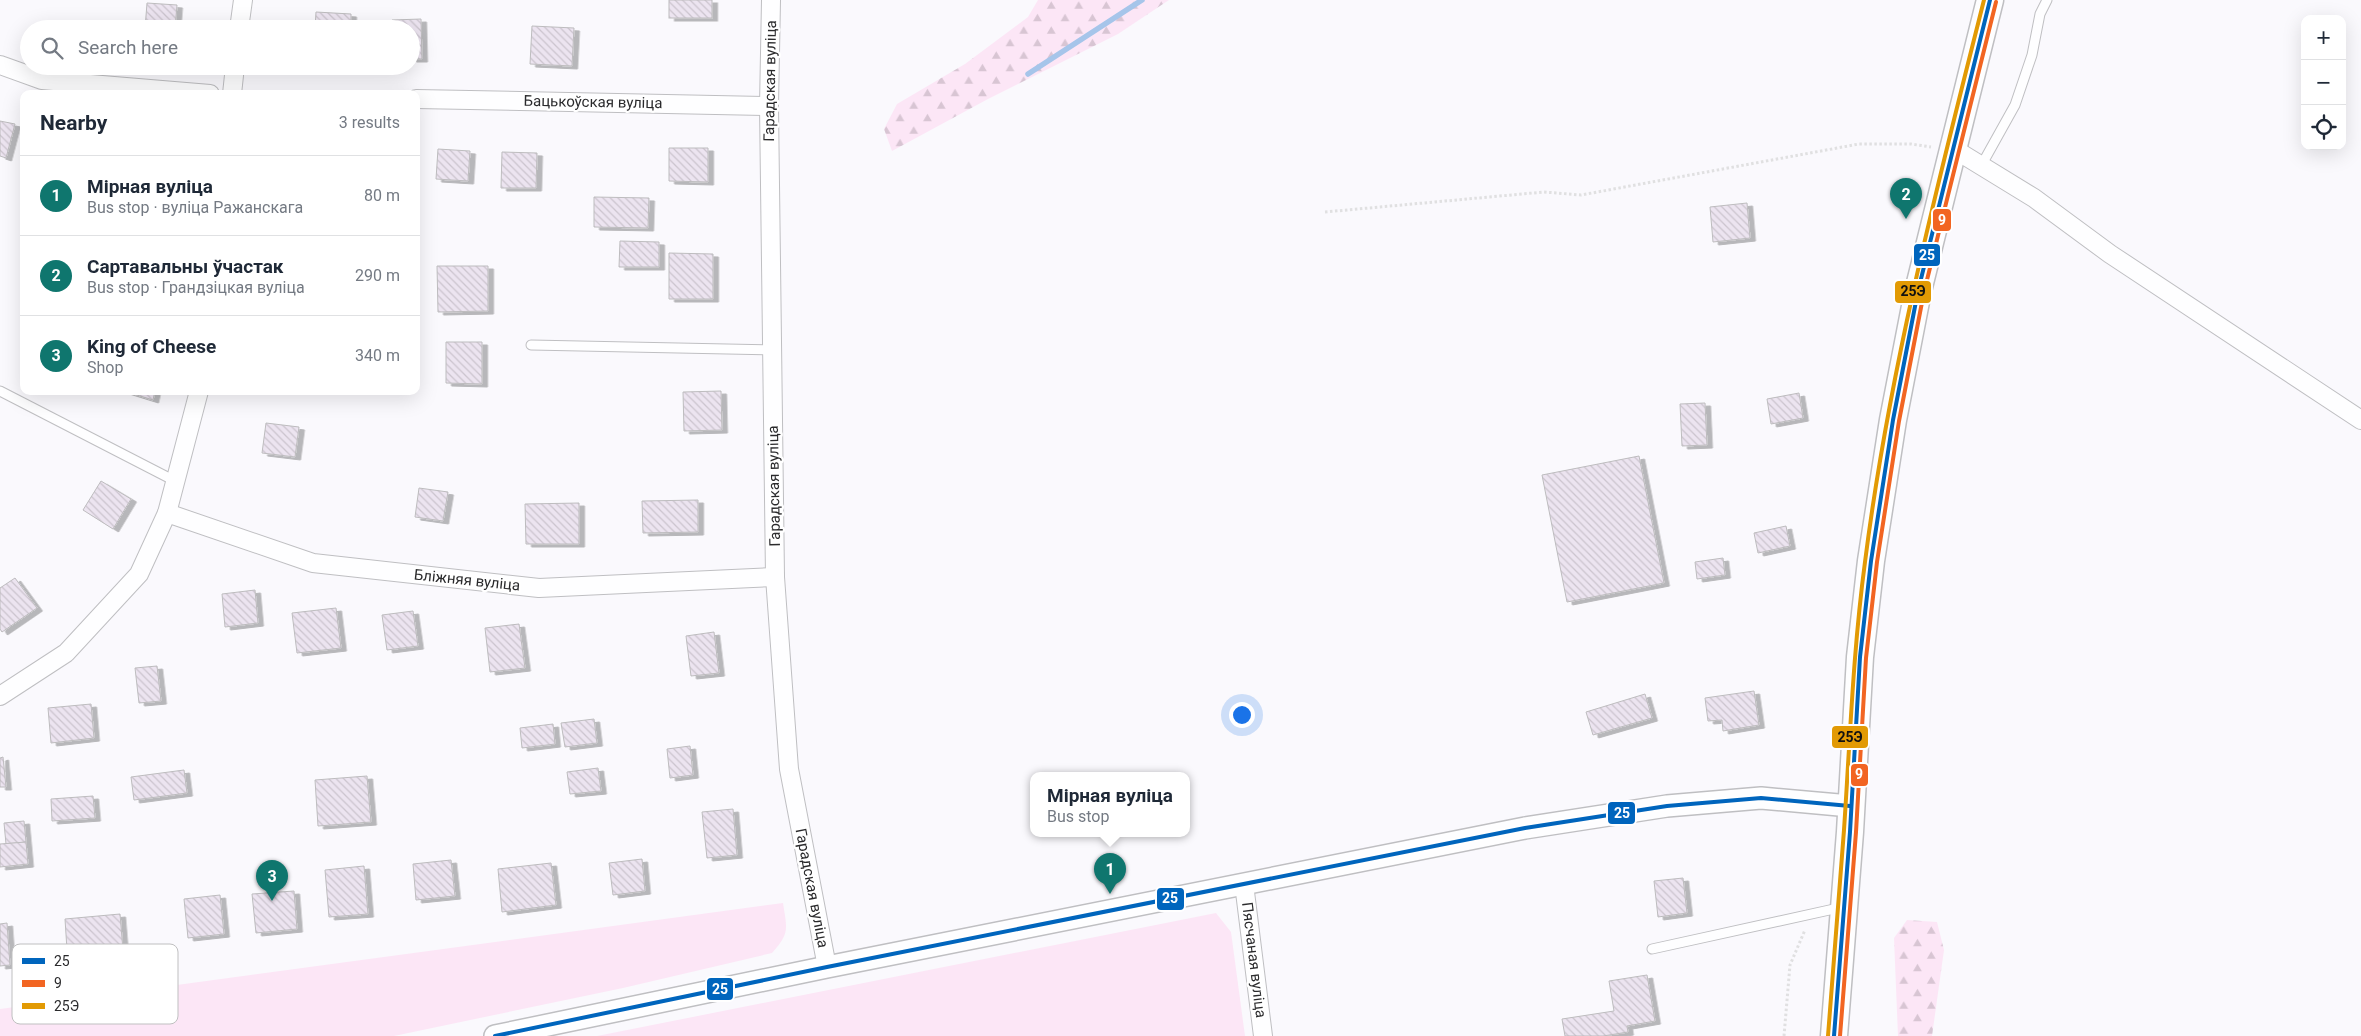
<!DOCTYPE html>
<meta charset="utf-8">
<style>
body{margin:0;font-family:Roboto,sans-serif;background:#f2f2f3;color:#1f2937}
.controls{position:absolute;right:15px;top:15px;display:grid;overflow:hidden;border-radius:10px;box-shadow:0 5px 20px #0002}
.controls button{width:45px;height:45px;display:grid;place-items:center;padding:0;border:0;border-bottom:1px solid #e0e1e3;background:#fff;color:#1f2937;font:25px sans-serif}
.you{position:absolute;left:1241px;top:714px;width:18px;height:18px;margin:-12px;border:4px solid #fff;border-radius:50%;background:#1a73e8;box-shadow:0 0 0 8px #1a73e833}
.badge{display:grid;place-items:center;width:32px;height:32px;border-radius:50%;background:#0f766e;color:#fff;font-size:16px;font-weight:700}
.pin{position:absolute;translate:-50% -41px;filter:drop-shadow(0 1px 2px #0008)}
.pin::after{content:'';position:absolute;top:26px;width:18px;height:15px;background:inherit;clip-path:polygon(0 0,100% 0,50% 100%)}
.popup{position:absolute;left:1030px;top:772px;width:160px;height:65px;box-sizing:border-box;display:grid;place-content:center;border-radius:10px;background:#fff;filter:drop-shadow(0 1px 4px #0005);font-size:16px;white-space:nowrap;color:#747a83}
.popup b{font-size:19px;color:#1f2937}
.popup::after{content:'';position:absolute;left:50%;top:100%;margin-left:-10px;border:10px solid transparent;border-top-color:#fff}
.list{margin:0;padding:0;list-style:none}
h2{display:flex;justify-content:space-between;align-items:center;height:65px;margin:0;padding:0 20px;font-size:21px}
h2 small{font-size:16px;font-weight:400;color:#747a83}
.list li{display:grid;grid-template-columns:32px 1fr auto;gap:15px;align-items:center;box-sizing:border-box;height:80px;padding:0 20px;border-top:1px solid #e0e1e3}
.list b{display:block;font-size:19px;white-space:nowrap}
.list p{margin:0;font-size:16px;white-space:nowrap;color:#747a83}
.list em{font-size:16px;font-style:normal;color:#747a83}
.icon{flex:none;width:28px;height:28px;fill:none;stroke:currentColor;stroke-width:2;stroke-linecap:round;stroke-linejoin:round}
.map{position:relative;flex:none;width:2361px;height:1036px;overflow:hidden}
.search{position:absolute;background:#fff;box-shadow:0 5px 20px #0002;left:20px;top:20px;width:400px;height:55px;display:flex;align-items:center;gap:12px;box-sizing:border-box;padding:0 18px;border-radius:28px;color:#747a83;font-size:19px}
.panel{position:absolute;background:#fff;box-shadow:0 5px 20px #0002;left:20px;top:90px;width:400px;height:305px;border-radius:10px}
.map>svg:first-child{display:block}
</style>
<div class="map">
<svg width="2361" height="1036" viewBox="0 0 2361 1036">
<defs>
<pattern id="forest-firs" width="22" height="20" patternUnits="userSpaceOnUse" patternTransform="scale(1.25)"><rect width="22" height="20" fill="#fce6f6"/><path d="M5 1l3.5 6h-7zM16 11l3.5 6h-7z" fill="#d8c5d3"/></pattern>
<pattern id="building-back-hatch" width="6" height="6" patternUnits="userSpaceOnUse" patternTransform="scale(1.25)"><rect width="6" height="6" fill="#ece4f0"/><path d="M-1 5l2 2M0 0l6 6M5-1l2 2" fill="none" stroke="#cbc4ce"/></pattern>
<filter id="shadow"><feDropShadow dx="5.5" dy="3" stdDeviation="0" flood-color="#0004"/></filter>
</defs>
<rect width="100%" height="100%" fill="#faf9fd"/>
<!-- grass -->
<g fill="#fce6f6">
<path d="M 783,903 C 787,929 790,933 772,953 L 623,988 L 394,1036 L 0,1036 L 0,1009 Z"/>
<path d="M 1216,913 L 1231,932 L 1245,1036 L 597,1036 Z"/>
</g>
<!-- forest -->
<g fill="url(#forest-firs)">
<path d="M 1038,0 L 1169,0 L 1118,34 L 988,99 L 892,151 L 884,129 L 897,104 L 965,64 L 1028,17 Z"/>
<path d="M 1907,920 L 1937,922 L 1944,950 L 1932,1036 L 1898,1036 L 1894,938 Z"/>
</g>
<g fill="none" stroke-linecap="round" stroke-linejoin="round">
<!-- stream -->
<path stroke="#a6c5ea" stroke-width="5.5" d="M 1028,74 L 1142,0"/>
</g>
<!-- building -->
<g fill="url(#building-back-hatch)" stroke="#bdbcbe" filter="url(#shadow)">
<rect x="669" y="0" width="43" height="18"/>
<path d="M 147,3 L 177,5 L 175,29 L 145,29 Z"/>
<path d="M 316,12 L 351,14 L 351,29 L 315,29 Z"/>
<path d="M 421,19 L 422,59 L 411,59 L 411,29 L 392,29 L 392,20 Z"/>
<path d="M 532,26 L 574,28 L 572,66 L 530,64 Z"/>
<path d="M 0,121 L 15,124 L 6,158 L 0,156 Z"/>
<path d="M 669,148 L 708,148 L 708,182 L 669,181 Z"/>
<path d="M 438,149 L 470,151 L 468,181 L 436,179 Z"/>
<path d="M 502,152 L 537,153 L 536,188 L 501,188 Z"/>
<path d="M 594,197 L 649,198 L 648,228 L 594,227 Z"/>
<path d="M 1747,203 L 1750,238 L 1713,242 L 1710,207 Z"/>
<path d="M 620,241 L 659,242 L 659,267 L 619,267 Z"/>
<path d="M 669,253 L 713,254 L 713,299 L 669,299 Z"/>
<path d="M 437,266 L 488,266 L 488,311 L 438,312 Z"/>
<path d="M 446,342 L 482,342 L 482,384 L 446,383 Z"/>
<path d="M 124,391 L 155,391 L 153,400 Z"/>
<path d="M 721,391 L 722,430 L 684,431 L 683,392 Z"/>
<path d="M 1799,393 L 1803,418 L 1771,424 L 1767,399 Z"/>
<path d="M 1705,403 L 1707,445 L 1682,446 L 1680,404 Z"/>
<path d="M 266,423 L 299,427 L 295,457 L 262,453 Z"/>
<path d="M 1639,456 L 1664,583 L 1567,602 L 1542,475 Z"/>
<path d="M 101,481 L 131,499 L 113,529 L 83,510 Z"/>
<path d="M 419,488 L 448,492 L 443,521 L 415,517 Z"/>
<path d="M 698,500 L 698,532 L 643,533 L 642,501 Z"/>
<path d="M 579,503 L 579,544 L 526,544 L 525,504 Z"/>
<path d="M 1786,526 L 1790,546 L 1758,553 L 1754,533 Z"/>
<path d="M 1723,558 L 1725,575 L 1697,579 L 1695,562 Z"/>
<path d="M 15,578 L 37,608 L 2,632 L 0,629 L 0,588 Z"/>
<path d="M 255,590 L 258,623 L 225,627 L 222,594 Z"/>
<path d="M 336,608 L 341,648 L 297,653 L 292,613 Z"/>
<path d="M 413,611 L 418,646 L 387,650 L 382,615 Z"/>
<path d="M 519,624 L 525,668 L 490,672 L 485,628 Z"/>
<path d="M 714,632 L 719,673 L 691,676 L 686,636 Z"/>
<path d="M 157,666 L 161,701 L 139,703 L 135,668 Z"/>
<path d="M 1754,691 L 1759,725 L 1723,731 L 1722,720 L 1708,721 L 1705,698 Z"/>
<path d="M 1645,694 L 1652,718 L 1593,735 L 1586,712 Z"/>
<path d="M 91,704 L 94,738 L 51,743 L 48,708 Z"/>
<path d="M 594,719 L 597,743 L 565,747 L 561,723 Z"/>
<path d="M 553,724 L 555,744 L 522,748 L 520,728 Z"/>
<path d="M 690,746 L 693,775 L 670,778 L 667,749 Z"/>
<path d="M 3,757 L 6,787 L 0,787 L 0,758 Z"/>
<path d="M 598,768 L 601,791 L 570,794 L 567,772 Z"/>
<path d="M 184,770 L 187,793 L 134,800 L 131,777 Z"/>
<path d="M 367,776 L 371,822 L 318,826 L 315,780 Z"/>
<path d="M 93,796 L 95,818 L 52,821 L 51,799 Z"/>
<path d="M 733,809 L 737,855 L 707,858 L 702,812 Z"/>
<path d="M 24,821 L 26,842 L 6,844 L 4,823 Z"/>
<path d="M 26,842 L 28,864 L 0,867 L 0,844 Z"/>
<path d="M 642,859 L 645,891 L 613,895 L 609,863 Z"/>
<path d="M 451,860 L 455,896 L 416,900 L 413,864 Z"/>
<path d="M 551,863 L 556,905 L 502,912 L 498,869 Z"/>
<path d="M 364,866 L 368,914 L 329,917 L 325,870 Z"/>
<path d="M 1683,878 L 1687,913 L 1658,917 L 1654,881 Z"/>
<path d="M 294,891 L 297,929 L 256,933 L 252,894 Z"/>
<path d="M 220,895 L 224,934 L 188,938 L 184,899 Z"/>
<path d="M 120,914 L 123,950 L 105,952 L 105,947 L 67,950 L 65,919 Z"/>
<path d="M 7,923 L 10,965 L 0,966 L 0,924 Z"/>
<path d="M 1647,975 L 1655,1021 L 1627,1026 L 1628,1032 L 1603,1036 L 1565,1036 L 1562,1019 L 1614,1011 L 1609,981 Z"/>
</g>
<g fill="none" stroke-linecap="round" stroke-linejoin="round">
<!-- service casing -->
<g stroke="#bfbfc2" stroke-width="11">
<g id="service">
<path d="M 1981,166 L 2015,105 L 2032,55 L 2040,14 L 2047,0"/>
<path d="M 531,345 L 772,350"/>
<path d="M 0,391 L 175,481"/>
<path d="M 1652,949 L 1843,907"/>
</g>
</g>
<!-- minor casing -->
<g stroke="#bfbfc2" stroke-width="20">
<g id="minor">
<path d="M 771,0 L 769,106 L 775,577 L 789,769 L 827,967"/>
<path d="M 239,29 L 243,0"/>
<path d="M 0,65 L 42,80 L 210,94"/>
<path d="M 232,94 L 235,66"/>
<path d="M 416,99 L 769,106"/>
<path d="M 1954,149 L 2034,198 L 2110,254 L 2361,420"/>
<path d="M 167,513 L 313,563 L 539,588 L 775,577"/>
<path d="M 0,696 L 66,653 L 139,574 L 167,513 L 199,391"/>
<path d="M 1244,884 L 1263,1036"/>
</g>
</g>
<!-- tertiary casing -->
<g stroke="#bfbfc2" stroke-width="24">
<path id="tertiary" d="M 495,1036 L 827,967 L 1525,828 L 1667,806 L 1761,798 L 1850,806"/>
</g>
<!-- primary casing -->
<g stroke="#bfbfc2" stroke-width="29">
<path id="primary" d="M 1834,1036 L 1850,832 L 1860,657 L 1871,561 L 1893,420 L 1918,291 L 1990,0"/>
</g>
<!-- path -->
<g stroke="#e0e0e1" stroke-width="3" stroke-dasharray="2.5 2.5" stroke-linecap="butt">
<path d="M 1325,212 L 1544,192 L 1581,195 L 1859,144 L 1911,144 L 1931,147"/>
<path d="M 1784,1036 L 1790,965 L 1805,930"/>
</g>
<!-- service -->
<use href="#service" stroke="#fefeff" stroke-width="9"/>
<!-- minor -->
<use href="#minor" stroke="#fefeff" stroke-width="18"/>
<!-- tertiary -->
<use href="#tertiary" stroke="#fefeff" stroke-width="21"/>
<!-- primary -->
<use href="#primary" stroke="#fefeff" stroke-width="26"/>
<!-- bus-1 casing -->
<g stroke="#fff" stroke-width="8">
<g id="bus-1">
<path d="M 495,1036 L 827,967 L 1525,828 L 1667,806 L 1761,798 L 1850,806"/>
<path d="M 1834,1036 L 1850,832 L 1860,657 L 1871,561 L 1893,420 L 1918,291 L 1990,0"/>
</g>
</g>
<!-- bus-2 casing -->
<g stroke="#fff" stroke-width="8">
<path id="bus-2" d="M 1840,1036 L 1856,832 L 1866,658 L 1877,562 L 1899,421 L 1924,292 L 1996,2"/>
</g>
<!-- bus-3 casing -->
<g stroke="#fff" stroke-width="8">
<path id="bus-3" d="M 1828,1036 C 1833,967 1839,899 1844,830 C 1850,741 1853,651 1865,562 C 1889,372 1937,186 1984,0"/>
</g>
<!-- bus-1 -->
<use href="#bus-1" stroke="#0065bd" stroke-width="4"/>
<!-- bus-2 -->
<use href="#bus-2" stroke="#f26522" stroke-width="4"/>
<!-- bus-3 -->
<use href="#bus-3" stroke="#e29a04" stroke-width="4"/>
</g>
<g text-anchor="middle" stroke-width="4.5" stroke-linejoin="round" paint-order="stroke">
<!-- street labels -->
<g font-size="15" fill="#2a2a2c" stroke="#fff">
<text transform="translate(770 81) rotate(-89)" y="5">Гарадская вуліца</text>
<text transform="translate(593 102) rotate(1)" y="5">Бацькоўская вуліца</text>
<text transform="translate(774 486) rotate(-91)" y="5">Гарадская вуліца</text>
<text transform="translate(467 580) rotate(6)" y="5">Бліжняя вуліца</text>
<text transform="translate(812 888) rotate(79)" y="5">Гарадская вуліца</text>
<text transform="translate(1254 960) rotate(83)" y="5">Пясчаная вуліца</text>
</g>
</g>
<!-- legend -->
<rect x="12" y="944" width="166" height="80" rx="8" fill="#fff" stroke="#bfbfc0" stroke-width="1"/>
<rect x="22" y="958" width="23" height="6" fill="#0065bd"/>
<rect x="22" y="980" width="23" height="7" fill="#f26522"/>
<rect x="22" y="1003" width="23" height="6" fill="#e29a04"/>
<g font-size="14" fill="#2a2a2c">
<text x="54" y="966">25</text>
<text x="54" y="988">9</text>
<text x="54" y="1011">25Э</text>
</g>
<g stroke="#fff" stroke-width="2">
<rect x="1932" y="208" width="20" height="24" rx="5" fill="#f26522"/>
<rect x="1913" y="243" width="28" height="24" rx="5" fill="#0065bd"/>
<rect x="1894" y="280" width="38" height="24" rx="5" fill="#e29a04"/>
<rect x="1831" y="725" width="38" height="24" rx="5" fill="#e29a04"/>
<rect x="1850" y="763" width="19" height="24" rx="5" fill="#f26522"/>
<rect x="1607" y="801" width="29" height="24" rx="5" fill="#0065bd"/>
<rect x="1156" y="887" width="29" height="24" rx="5" fill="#0065bd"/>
<rect x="706" y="977" width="28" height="24" rx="5" fill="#0065bd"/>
</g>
<g font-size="14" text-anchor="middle" font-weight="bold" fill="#fff">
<text x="1942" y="225">9</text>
<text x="1927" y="260">25</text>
<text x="1859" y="779">9</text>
<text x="1622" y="818">25</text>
<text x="1170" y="903">25</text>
<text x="720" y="994">25</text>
</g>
<g font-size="14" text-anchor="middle" font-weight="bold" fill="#111">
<text x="1913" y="296">25Э</text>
<text x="1850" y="742">25Э</text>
</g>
</svg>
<div class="controls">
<button>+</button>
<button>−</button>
<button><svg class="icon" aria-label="locate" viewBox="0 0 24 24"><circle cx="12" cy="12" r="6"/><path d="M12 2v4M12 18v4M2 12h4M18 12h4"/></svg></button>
</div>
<div class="you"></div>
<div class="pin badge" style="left:1110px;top:894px">1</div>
<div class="popup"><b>Мірная вуліца</b>Bus stop</div>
<div class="pin badge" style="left:1906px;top:219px">2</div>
<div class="pin badge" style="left:272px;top:901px">3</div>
<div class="search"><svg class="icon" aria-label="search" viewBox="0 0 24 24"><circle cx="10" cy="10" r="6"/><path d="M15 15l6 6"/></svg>Search here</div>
<section class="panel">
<h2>Nearby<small>3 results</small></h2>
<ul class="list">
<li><span class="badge">1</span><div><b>Мірная вуліца</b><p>Bus stop · вуліца Ражанскага</p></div><em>80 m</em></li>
<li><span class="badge">2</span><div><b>Сартавальны ўчастак</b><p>Bus stop · Грандзіцкая вуліца</p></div><em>290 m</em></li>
<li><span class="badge">3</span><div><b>King of Cheese</b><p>Shop</p></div><em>340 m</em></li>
</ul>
</section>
</div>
